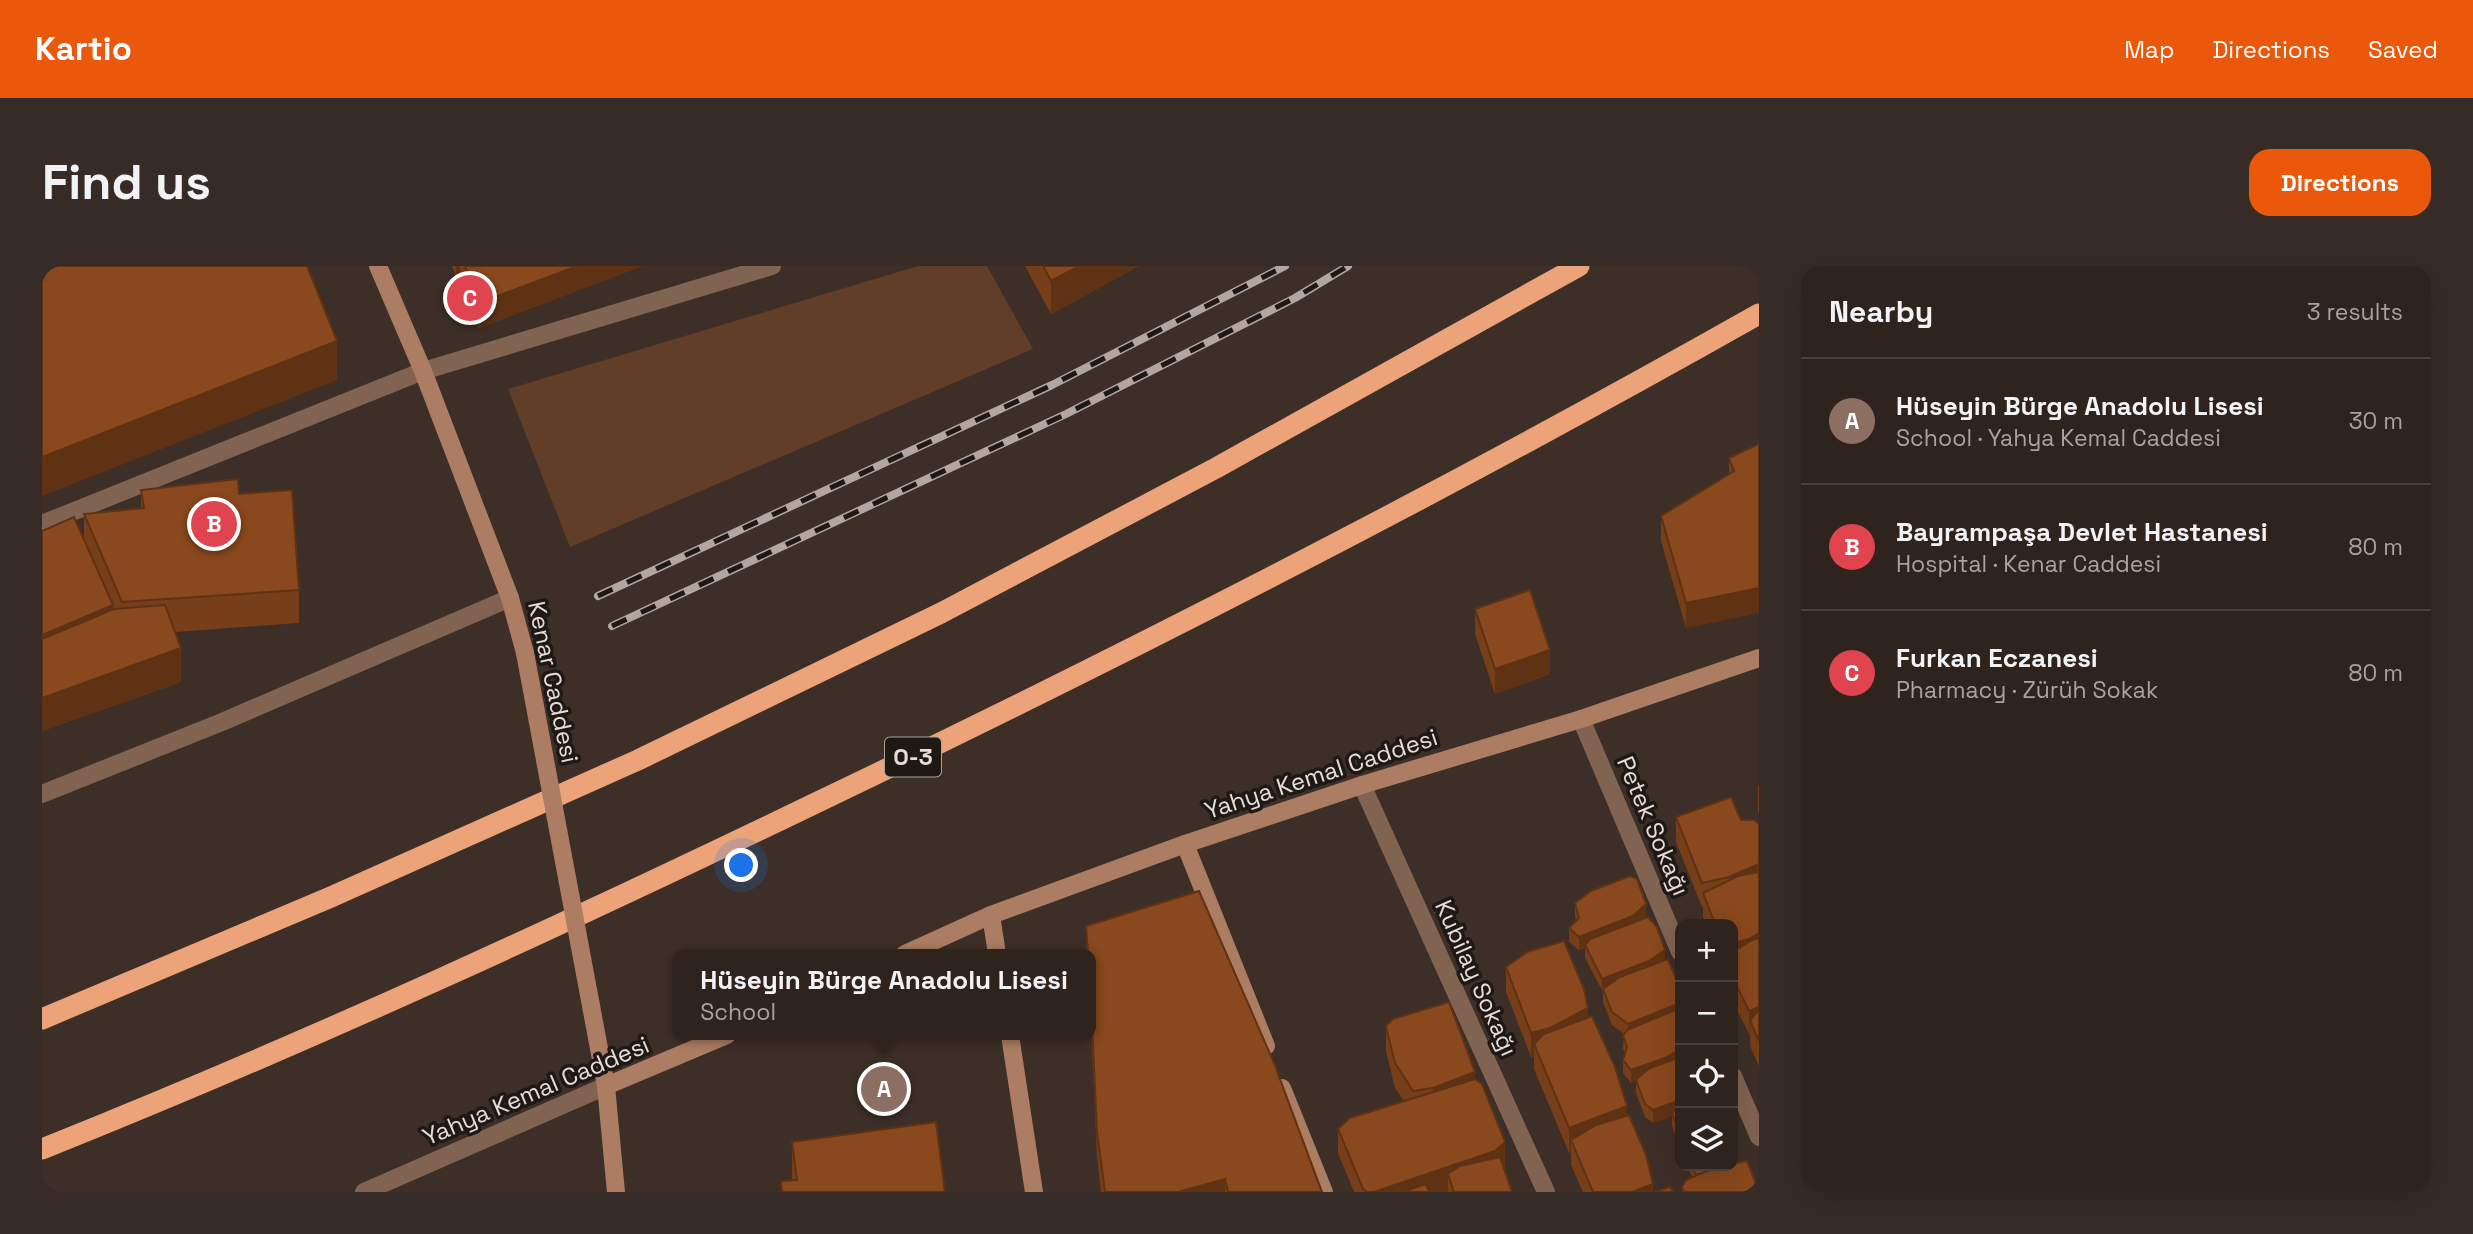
<!DOCTYPE html>
<meta charset="utf-8">
<style>
body{margin:0;font-family:"Space Grotesk",sans-serif;background:#362b26;color:#f1f3f6}
.controls{position:absolute;right:21px;bottom:21px;display:grid;overflow:hidden;border-radius:14px;box-shadow:0 7px 28px #0002}
.controls button{width:63px;height:63px;display:grid;place-items:center;padding:0;border:0;border-bottom:2px solid #49403b;background:#2e231d;color:#f1f3f6;font:35px sans-serif}
.you{position:absolute;left:700px;top:600px;width:24px;height:24px;margin:-18px;border:5px solid #fff;border-radius:50%;background:#1a73e8;box-shadow:0 0 0 10px #1a73e833}
.badge{display:grid;place-items:center;width:46px;height:46px;border-radius:50%;background:#ea580c;color:#fff;font-size:23px;font-weight:700}
.pin{position:absolute;translate:-50% -50%;border:4px solid #fff;box-shadow:0 2px 7px #0006}
.popup{position:absolute;left:630px;top:683px;width:424px;height:91px;box-sizing:border-box;display:grid;place-content:center;border-radius:14px;background:#2e231d;filter:drop-shadow(0 2px 5px #0005);font-size:23px;white-space:nowrap;color:#a7a4a4}
.popup b{font-size:26px;color:#f1f3f6}
.popup::after{content:'';position:absolute;left:50%;top:100%;margin-left:-14px;border:14px solid transparent;border-top-color:#2e231d}
.list{margin:0;padding:0;list-style:none}
h2{display:flex;justify-content:space-between;align-items:center;height:91px;margin:0;padding:0 28px;font-size:30px}
h2 small{font-size:23px;font-weight:400;color:#a7a4a4}
.list li{display:grid;grid-template-columns:46px 1fr auto;gap:21px;align-items:center;box-sizing:border-box;height:126px;padding:0 28px;border-top:2px solid #49403b}
.list b{display:block;font-size:26px;white-space:nowrap}
.list p{margin:0;font-size:23px;white-space:nowrap;color:#a7a4a4}
.list em{font-size:23px;font-style:normal;color:#a7a4a4}
.icon{flex:none;width:38px;height:38px;fill:none;stroke:currentColor;stroke-width:2;stroke-linecap:round;stroke-linejoin:round}
.map{position:relative;flex:none;width:1717px;height:926px;overflow:hidden;border-radius:21px}
header{display:flex;align-items:center;gap:42px;box-sizing:border-box;height:98px;padding:0 35px;background:#ea580c;color:#fff}
header strong{font-size:33px}
nav{display:flex;gap:38px;margin-inline-start:auto;font-size:24px}
.intro{display:flex;align-items:center;justify-content:space-between;box-sizing:border-box;height:168px;padding:0 42px}
h1{margin:0;font-size:49px}
.button{padding:18px 32px;border-radius:21px;background:#ea580c;color:#fff;font-size:24px;font-weight:700}
main{display:flex;gap:42px;padding:0 42px}
aside{flex:1;background:#2e231d;border-radius:21px;box-shadow:0 7px 28px #0002}
.map>svg:first-child{display:block}
</style>
<header>
<strong>Kartio</strong>
<nav><a>Map</a><a>Directions</a><a>Saved</a></nav>
</header>
<div class="intro"><h1>Find us</h1><a class="button">Directions</a></div>
<main>
<div class="map">
<svg width="1717" height="926" viewBox="0 0 1717 926">
<rect width="100%" height="100%" fill="#3d2f27"/>
<!-- green -->
<path fill="#623d27" d="M 876,0 L 945,0 L 991,83 L 528,281 L 466,123 Z"/>
<g fill="none" stroke-linecap="round" stroke-linejoin="round">
<!-- lane -->
<g stroke="#816352" stroke-width="18">
<path d="M 0,258 L 381,105"/>
<path d="M 0,528 L 180,456 L 468,332"/>
</g>
<!-- street -->
<g stroke="#816352" stroke-width="18">
<path d="M 381,105 L 730,0"/>
<path d="M 1539,453 L 1638,686"/>
<path d="M 1320,519 L 1504,926"/>
<path d="M 1691,810 L 1717,871"/>
<path d="M 322,926 L 564,820"/>
</g>
<!-- secondary -->
<g stroke="#ac7d62" stroke-width="18">
<path d="M 336,0 L 381,105 L 468,332 L 483,387"/>
<path d="M 1143,578 L 1224,780"/>
<path d="M 949,649 L 955,688"/>
<path d="M 863,688 L 949,649 L 1143,578 L 1320,519 L 1539,453 L 1717,392"/>
<path d="M 968,769 L 992,926"/>
<path d="M 1240,822 L 1282,926"/>
<path d="M 574,926 L 564,820 L 685,769"/>
</g>
<!-- highway -->
<g stroke="#eca379" stroke-width="21">
<path d="M 0,753 L 289,631 L 596,494 L 899,347 L 1174,202 L 1537,0"/>
<path d="M 0,883 C 265,777 523,658 780,534 C 1097,382 1411,221 1717,48"/>
</g>
<!-- rail casing -->
<g stroke="#b1a6a0" stroke-width="8">
<g id="rail">
<path d="M 556,330 L 1010,119 L 1243,0"/>
<path d="M 570,360 L 1024,148 L 1253,32 L 1306,0"/>
</g>
</g>
<!-- rail -->
<use href="#rail" stroke="#1f1915" stroke-width="5" stroke-dasharray="16" stroke-linecap="butt"/>
<!-- secondary-bridge -->
<path stroke="#ac7d62" stroke-width="18" d="M 483,387 L 564,820"/>
</g>
<!-- wall -->
<g fill="#763e19">
<path d="M 410,0 L 600,0 L 437,62 L 418,12 L 418,10 L 414,11 Z"/>
<path d="M 983,0 L 1097,0 L 1009,48 Z"/>
<path d="M 1717,178 L 1644,362 L 1619,275 L 1619,250 L 1687,208 L 1687,192 Z"/>
<path d="M 99,224 L 197,228 L 257,324 L 257,357 L 133,366 L 139,416 L 0,465 L 42,275 L 42,248 L 99,243 Z"/>
<path d="M 1433,343 L 1508,408 L 1453,428 L 1433,368 Z"/>
<path d="M 1716,520 L 1717,520 L 1717,547 L 1716,545 Z"/>
<path d="M 1634,551 L 1699,554 L 1717,558 L 1717,800 L 1708,780 L 1708,769 L 1691,737 L 1691,658 L 1664,658 L 1661,651 L 1661,641 L 1660,641 L 1634,576 Z"/>
<path d="M 1533,637 L 1604,652 L 1623,695 L 1638,723 L 1638,881 L 1630,860 L 1630,850 L 1611,857 L 1603,851 L 1594,827 L 1594,815 L 1589,817 L 1581,807 L 1581,794 L 1583,787 L 1581,783 L 1582,768 L 1570,759 L 1561,736 L 1561,726 L 1543,692 L 1543,682 L 1537,684 L 1527,676 L 1527,662 L 1534,655 L 1533,650 Z"/>
<path d="M 1044,660 L 1280,926 L 1059,926 L 1055,890 L 1048,739 L 1048,688 L 1045,688 Z"/>
<path d="M 1464,701 L 1546,752 L 1585,850 L 1611,926 L 1541,926 L 1529,899 L 1529,886 L 1527,887 L 1492,803 L 1492,791 L 1489,791 L 1464,726 Z"/>
<path d="M 1344,760 L 1433,813 L 1470,926 L 1312,926 L 1296,887 L 1296,863 L 1362,835 L 1353,822 L 1344,785 Z"/>
<path d="M 750,876 L 903,926 L 739,926 L 739,915 L 750,914 Z"/>
<path d="M 1694,897 L 1717,926 L 1640,926 L 1640,921 L 1650,911 L 1645,900 L 1691,900 Z"/>
</g>
<!-- shaded-wall -->
<g fill="#603214">
<path d="M 414,0 L 418,0 L 418,10 L 414,11 Z"/>
<path d="M 535,0 L 600,0 L 437,62 L 437,37 Z"/>
<path d="M 1037,0 L 1097,0 L 1009,48 L 1009,15 Z"/>
<path d="M 295,75 L 295,114 L 0,230 L 0,191 Z"/>
<path d="M 1717,322 L 1717,347 L 1644,362 L 1644,337 Z"/>
<path d="M 71,339 L 71,373 L 0,403 L 0,369 Z"/>
<path d="M 139,382 L 139,416 L 0,465 L 0,432 Z"/>
<path d="M 1508,384 L 1508,408 L 1453,428 L 1453,403 Z"/>
<path d="M 1717,598 L 1717,623 L 1687,636 L 1687,611 Z"/>
<path d="M 1604,638 L 1604,652 L 1543,679 L 1543,682 L 1537,684 L 1537,671 Z"/>
<path d="M 1717,667 L 1717,692 L 1691,701 L 1691,677 Z"/>
<path d="M 1623,684 L 1623,697 L 1561,723 L 1560,726 L 1560,713 Z"/>
<path d="M 1638,737 L 1638,750 L 1586,771 L 1586,758 Z"/>
<path d="M 1717,741 L 1717,766 L 1708,755 L 1707,769 L 1707,745 Z"/>
<path d="M 1546,742 L 1546,767 L 1492,778 L 1492,791 L 1489,791 L 1489,767 Z"/>
<path d="M 1638,784 L 1638,797 L 1623,806 L 1589,817 L 1589,804 Z"/>
<path d="M 1433,806 L 1433,830 L 1391,847 L 1391,822 Z"/>
<path d="M 1638,834 L 1638,847 L 1630,847 L 1630,850 L 1611,857 L 1611,844 Z"/>
<path d="M 1585,840 L 1585,865 L 1529,874 L 1529,886 L 1527,887 L 1527,862 Z"/>
<path d="M 1463,876 L 1463,900 L 1453,909 L 1406,908 L 1406,925 L 1404,926 L 1332,926 Z"/>
<path d="M 1183,913 L 1183,926 L 1136,926 Z"/>
<path d="M 1611,918 L 1611,926 L 1590,926 Z"/>
</g>
<!-- building -->
<g fill="#89481d" stroke="#603214" stroke-width="2">
<path d="M 0,0 L 265,0 L 295,75 L 0,191 Z"/>
<path d="M 423,0 L 535,0 L 437,37 Z"/>
<path d="M 1001,0 L 1037,0 L 1009,15 Z"/>
<path d="M 1717,178 L 1717,322 L 1644,337 L 1619,250 L 1692,205 L 1687,192 Z"/>
<path d="M 196,213 L 197,228 L 250,224 L 257,324 L 80,336 L 42,248 L 102,242 L 99,224 Z"/>
<path d="M 32,251 L 71,339 L 0,369 L 0,265 Z"/>
<path d="M 1488,324 L 1508,384 L 1453,403 L 1433,343 Z"/>
<path d="M 123,339 L 139,382 L 0,432 L 0,373 L 72,343 Z"/>
<path d="M 1689,531 L 1699,554 L 1712,554 L 1717,558 L 1717,598 L 1687,611 L 1660,617 L 1634,551 Z"/>
<path d="M 1717,606 L 1717,667 L 1707,673 L 1691,677 L 1691,658 L 1673,658 L 1661,627 L 1696,610 Z"/>
<path d="M 1588,610 L 1595,613 L 1604,638 L 1591,650 L 1537,671 L 1527,662 L 1537,652 L 1533,637 L 1549,625 Z"/>
<path d="M 1157,625 L 1232,797 L 1280,926 L 1186,926 L 1183,913 L 1136,926 L 1063,926 L 1055,866 L 1048,714 L 1048,688 L 1046,688 L 1044,660 Z"/>
<path d="M 1606,651 L 1615,661 L 1623,684 L 1607,695 L 1560,713 L 1543,679 L 1548,673 Z"/>
<path d="M 1717,672 L 1717,741 L 1707,745 L 1691,712 L 1691,686 L 1710,674 Z"/>
<path d="M 1522,675 L 1542,723 L 1546,742 L 1508,762 L 1489,767 L 1464,701 L 1485,686 Z"/>
<path d="M 1626,693 L 1638,723 L 1638,737 L 1586,758 L 1570,746 L 1561,723 L 1578,711 Z"/>
<path d="M 1407,736 L 1433,806 L 1391,822 L 1371,825 L 1353,797 L 1344,760 L 1351,753 Z"/>
<path d="M 1638,742 L 1638,784 L 1623,792 L 1589,804 L 1581,794 L 1585,781 L 1581,770 L 1585,764 Z"/>
<path d="M 1715,746 L 1717,746 L 1717,775 L 1708,755 Z"/>
<path d="M 1550,750 L 1573,801 L 1585,840 L 1527,862 L 1492,778 L 1502,768 Z"/>
<path d="M 1638,791 L 1638,834 L 1611,844 L 1603,838 L 1594,814 L 1606,803 Z"/>
<path d="M 1433,813 L 1440,818 L 1463,876 L 1453,885 L 1332,926 L 1325,926 L 1321,923 L 1296,863 L 1308,852 Z"/>
<path d="M 1638,841 L 1638,868 L 1630,847 Z"/>
<path d="M 1587,849 L 1604,889 L 1611,918 L 1590,926 L 1551,926 L 1529,874 L 1554,859 Z"/>
<path d="M 894,856 L 903,926 L 740,926 L 739,915 L 755,914 L 750,876 Z"/>
<path d="M 1691,883 L 1694,897 L 1691,898 Z"/>
<path d="M 1458,891 L 1470,926 L 1412,926 L 1406,908 L 1418,900 Z"/>
<path d="M 1705,895 L 1717,926 L 1642,926 L 1640,921 L 1644,914 L 1662,906 L 1685,900 L 1691,900 L 1691,898 Z"/>
<path d="M 1650,900 L 1685,900 L 1662,906 L 1654,909 Z"/>
<path d="M 1384,918 L 1387,926 L 1361,926 Z"/>
<path d="M 1628,921 L 1631,926 L 1613,926 Z"/>
</g>
<g text-anchor="middle" stroke-width="7" stroke-linejoin="round" paint-order="stroke">
<!-- shield labels -->
<rect fill="#1f1915" stroke="#aaa29e" stroke-width="2" x="843" y="471.5" width="56" height="39" rx="5"/>
<g font-size="23" font-weight="bold" fill="#e6ddd8">
<text x="871" y="499">O-3</text>
</g>
<!-- street labels -->
<g font-size="24" fill="#e6ddd8" stroke="#1f1915">
<text transform="translate(511 416) rotate(78)" y="8">Kenar Caddesi</text>
<text transform="translate(1279 508) rotate(-18)" y="8">Yahya Kemal Caddesi</text>
<text transform="translate(1611 560) rotate(67)" y="8">Petek Sokağı</text>
<text transform="translate(1434 712) rotate(66)" y="8">Kubilay Sokağı</text>
<text transform="translate(494 825) rotate(-23)" y="8">Yahya Kemal Caddesi</text>
</g>
</g>
</svg>
<div class="controls">
<button>+</button>
<button>−</button>
<button><svg class="icon" aria-label="locate" viewBox="0 0 24 24"><circle cx="12" cy="12" r="6"/><path d="M12 2v4M12 18v4M2 12h4M18 12h4"/></svg></button>
<button><svg class="icon" aria-label="layers" viewBox="0 0 24 24"><path d="M12 4l9 5-9 5-9-5zM3 14l9 5 9-5"/></svg></button>
</div>
<div class="you"></div>
<div class="pin badge" style="left:842px;top:823px;background:#8d6e63">A</div>
<div class="popup"><b>Hüseyin Bürge Anadolu Lisesi</b>School</div>
<div class="pin badge" style="left:172px;top:258px;background:#e0444e">B</div>
<div class="pin badge" style="left:428px;top:32px;background:#e0444e">C</div>
</div>
<aside>
<h2>Nearby<small>3 results</small></h2>
<ul class="list">
<li><span class="badge" style="background:#8d6e63">A</span><div><b>Hüseyin Bürge Anadolu Lisesi</b><p>School · Yahya Kemal Caddesi</p></div><em>30 m</em></li>
<li><span class="badge" style="background:#e0444e">B</span><div><b>Bayrampaşa Devlet Hastanesi</b><p>Hospital · Kenar Caddesi</p></div><em>80 m</em></li>
<li><span class="badge" style="background:#e0444e">C</span><div><b>Furkan Eczanesi</b><p>Pharmacy · Zürüh Sokak</p></div><em>80 m</em></li>
</ul>
</aside>
</main>
